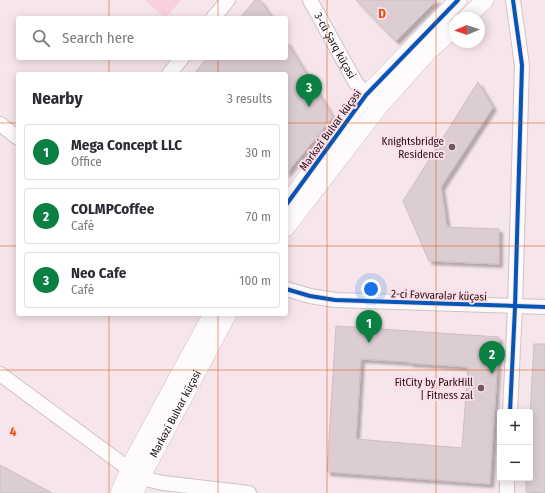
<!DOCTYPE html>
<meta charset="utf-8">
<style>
body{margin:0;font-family:"Fira Sans Condensed",sans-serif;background:#f2f2f3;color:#2b2b33}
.controls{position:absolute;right:12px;bottom:12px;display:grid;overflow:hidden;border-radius:4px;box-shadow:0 2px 10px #0003}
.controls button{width:36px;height:36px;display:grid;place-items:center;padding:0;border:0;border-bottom:1px solid #e1e1e2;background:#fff;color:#2b2b33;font:20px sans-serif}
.compass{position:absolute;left:449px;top:12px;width:36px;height:36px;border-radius:50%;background:#fff;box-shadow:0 2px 10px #0003;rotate:268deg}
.you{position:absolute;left:371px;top:289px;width:14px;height:14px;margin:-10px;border:3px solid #fff;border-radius:50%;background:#1a73e8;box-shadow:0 0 0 6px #1a73e833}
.badge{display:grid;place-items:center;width:26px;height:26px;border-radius:50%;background:#0b8043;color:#fff;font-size:13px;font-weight:700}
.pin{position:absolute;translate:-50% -33px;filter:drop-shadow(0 1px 2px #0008)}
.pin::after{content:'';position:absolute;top:21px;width:14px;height:12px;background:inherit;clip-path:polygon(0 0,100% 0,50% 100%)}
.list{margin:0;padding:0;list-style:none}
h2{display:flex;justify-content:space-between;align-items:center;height:52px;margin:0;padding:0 16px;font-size:17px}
h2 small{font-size:13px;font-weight:400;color:#7c7c81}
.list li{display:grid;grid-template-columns:26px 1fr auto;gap:12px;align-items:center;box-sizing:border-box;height:56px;margin:0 8px 8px;padding:0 8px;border:1px solid #e1e1e2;border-radius:4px}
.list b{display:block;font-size:15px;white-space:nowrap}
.list p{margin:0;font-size:13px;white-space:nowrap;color:#7c7c81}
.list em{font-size:13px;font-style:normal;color:#7c7c81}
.icon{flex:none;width:22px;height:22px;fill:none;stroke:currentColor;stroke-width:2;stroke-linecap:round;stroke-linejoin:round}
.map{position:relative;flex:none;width:545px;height:493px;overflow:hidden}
.search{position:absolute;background:#fff;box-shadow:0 2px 10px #0003;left:16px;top:16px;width:272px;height:44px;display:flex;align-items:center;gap:10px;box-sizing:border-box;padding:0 14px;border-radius:4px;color:#7c7c81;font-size:15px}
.panel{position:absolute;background:#fff;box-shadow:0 2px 10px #0003;left:16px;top:72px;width:272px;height:244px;border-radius:4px}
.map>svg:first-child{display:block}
</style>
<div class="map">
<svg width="545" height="493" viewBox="0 0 545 493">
<defs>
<filter id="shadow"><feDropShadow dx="3.5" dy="3.5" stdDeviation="1" flood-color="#0004"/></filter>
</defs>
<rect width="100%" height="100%" fill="#f6e5ea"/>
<!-- green -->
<path fill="#f9d1dd" d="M 145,0 L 181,0 L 165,18 Z"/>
<!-- building -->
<g fill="#dccdd2" stroke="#cdbec3" fill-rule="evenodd" filter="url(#shadow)">
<path d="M 255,0 L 260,0 L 272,18 L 240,18 Z"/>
<path d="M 356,0 L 437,0 L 396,41 Z"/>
<path d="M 286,41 L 333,117 L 286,174 L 286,74 L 194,74 L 207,58 L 286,58 Z"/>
<path d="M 478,82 L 493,107 L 441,187 L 447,227 L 499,229 L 499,264 L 429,261 L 403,201 Z"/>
<path d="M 336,326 L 499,337 L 490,484 L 327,472 ZM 361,359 L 410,362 L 409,363 L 468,367 L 462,448 L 356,439 Z"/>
<path d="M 534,344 L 545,344 L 545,493 L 526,492 L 526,478 L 530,478 L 530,416 Z"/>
<path d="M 0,465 L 52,493 L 0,493 Z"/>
</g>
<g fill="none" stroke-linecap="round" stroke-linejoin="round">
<!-- minor casing -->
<g stroke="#d1c2c7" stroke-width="16">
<g id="minor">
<path id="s1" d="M 310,0 L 356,83 L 373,101"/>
<path d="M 213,18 L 228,0"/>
<path d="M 169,74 L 182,58"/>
<path d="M 0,124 L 18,138"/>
<path d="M 286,289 L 310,296 L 335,300 L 545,307"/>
<path d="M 0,374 L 129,469"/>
<path d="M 510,412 L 515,307 L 522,65 L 513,0"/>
<path d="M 141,478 L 163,483 L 249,493"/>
<path d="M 507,493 L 507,478"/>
</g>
</g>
<!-- tertiary casing -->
<g stroke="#d1c2c7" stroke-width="18">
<g id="tertiary">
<path d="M 466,18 L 485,0"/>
<path d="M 286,205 L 366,95 L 458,0"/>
<path d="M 286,228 L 379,107 L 427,53 L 455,28"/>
<path d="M 119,493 L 134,458 L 212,314"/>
<path id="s2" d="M 135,493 L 141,478 L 228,314"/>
</g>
</g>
<!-- minor -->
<use href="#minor" stroke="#fefbfc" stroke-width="14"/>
<!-- tertiary -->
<use href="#tertiary" stroke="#fefbfc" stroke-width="17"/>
<!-- cycleway casing -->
<g stroke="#fedde7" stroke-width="6">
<g id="cycleway">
<path d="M 286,205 L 366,95 L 458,0"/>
<path d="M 286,289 L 310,296 L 335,300 L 545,307"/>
<path d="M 510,412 L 515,307 L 522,65 L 513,0"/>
</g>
</g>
<!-- cycleway -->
<use href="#cycleway" stroke="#0057b8" stroke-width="4"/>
</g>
<!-- grid -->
<path fill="none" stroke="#de550c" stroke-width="1" stroke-opacity="0.55" d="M 109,0 L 109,18M 218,0 L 218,18M 327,0 L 327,493M 436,0 L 436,493M 109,58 L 109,74M 218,58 L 218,74M 0,123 L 18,123M 286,123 L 545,123M 0,246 L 18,246M 286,246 L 545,246M 109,314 L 109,493M 218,314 L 218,493M 0,370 L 545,370"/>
<!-- markers -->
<g fill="#6a5b60" stroke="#fedde7" stroke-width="1.5">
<circle cx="452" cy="147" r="4"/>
<circle cx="481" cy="388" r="4"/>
</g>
<g text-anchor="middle" stroke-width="4" stroke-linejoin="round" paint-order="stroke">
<!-- street labels -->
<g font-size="11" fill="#1e1115" stroke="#fedde7">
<text dy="4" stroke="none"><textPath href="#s1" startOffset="52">3-cü Şərq küçəsi</textPath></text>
<text transform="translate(330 130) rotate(-54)" y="4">Mərkəzi Bulvar küçəsi</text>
<text transform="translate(439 295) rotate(2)" y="4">2-ci Fəvvarələr küçəsi</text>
<text dy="4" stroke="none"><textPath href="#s2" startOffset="89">Mərkəzi Bulvar küçəsi</textPath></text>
</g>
<!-- poi labels -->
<g font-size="11" fill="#1e1115" stroke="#fedde7" text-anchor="end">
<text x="444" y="145">Knightsbridge<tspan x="444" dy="13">Residence</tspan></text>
<text x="473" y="386">FitCity by ParkHill<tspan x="473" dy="13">| Fitness zal</tspan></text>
</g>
</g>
<g font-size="13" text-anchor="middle" font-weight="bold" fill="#de550c" stroke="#fedde7" stroke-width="4" stroke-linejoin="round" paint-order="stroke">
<text x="382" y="18">D</text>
<text x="13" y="436">4</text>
</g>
</svg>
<div class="controls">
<button>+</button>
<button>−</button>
</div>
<svg class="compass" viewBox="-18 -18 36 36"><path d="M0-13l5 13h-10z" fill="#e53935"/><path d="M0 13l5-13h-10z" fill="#7c7c81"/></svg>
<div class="you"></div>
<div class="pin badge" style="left:369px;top:343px">1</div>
<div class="pin badge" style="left:492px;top:374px">2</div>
<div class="pin badge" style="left:309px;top:107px">3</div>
<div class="search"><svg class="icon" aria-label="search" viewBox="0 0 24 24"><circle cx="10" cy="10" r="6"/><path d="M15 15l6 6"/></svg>Search here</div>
<section class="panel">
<h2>Nearby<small>3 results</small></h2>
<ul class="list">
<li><span class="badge">1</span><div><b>Mega Concept LLC</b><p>Office</p></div><em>30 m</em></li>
<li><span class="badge">2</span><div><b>COLMPCoffee</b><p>Café</p></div><em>70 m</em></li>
<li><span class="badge">3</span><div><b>Neo Cafe</b><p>Café</p></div><em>100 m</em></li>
</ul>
</section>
</div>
